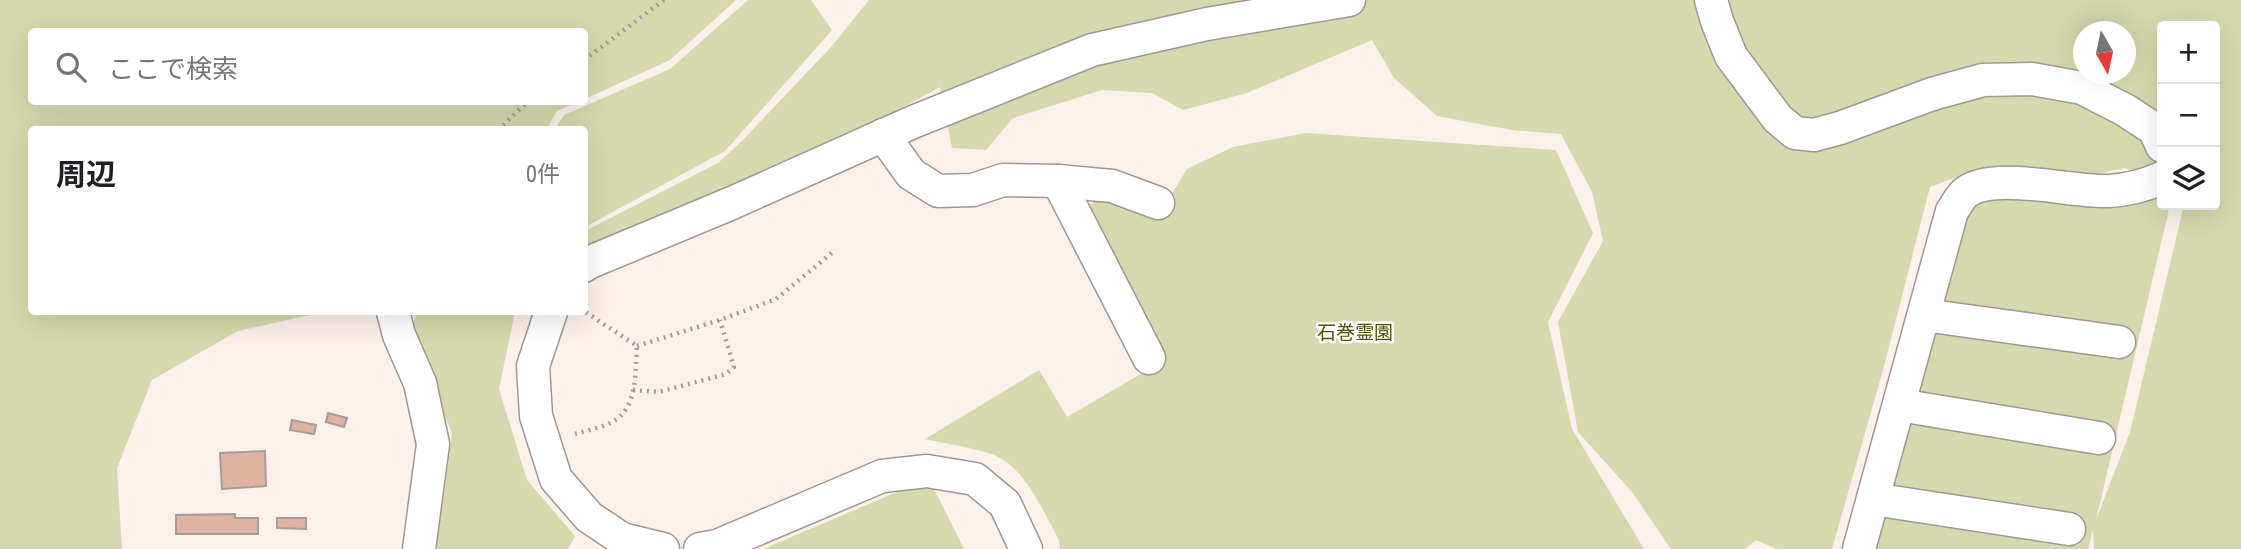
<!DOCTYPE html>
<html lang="ja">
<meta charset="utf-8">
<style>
body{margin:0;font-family:"Roboto Condensed","Noto Sans JP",sans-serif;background:#f6f6f6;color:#202124}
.controls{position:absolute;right:21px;top:21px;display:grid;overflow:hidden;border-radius:7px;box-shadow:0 7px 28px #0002}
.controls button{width:63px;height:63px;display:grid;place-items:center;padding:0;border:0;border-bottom:2px solid #e0e0e0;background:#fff;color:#202124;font:35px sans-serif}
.compass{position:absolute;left:2073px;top:21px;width:63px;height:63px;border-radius:50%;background:#fff;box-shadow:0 7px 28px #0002;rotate:171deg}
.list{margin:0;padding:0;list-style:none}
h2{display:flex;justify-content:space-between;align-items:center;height:91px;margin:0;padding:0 28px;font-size:30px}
h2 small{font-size:23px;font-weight:400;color:#757577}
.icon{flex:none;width:38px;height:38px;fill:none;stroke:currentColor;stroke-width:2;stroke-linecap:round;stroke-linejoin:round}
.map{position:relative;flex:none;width:2241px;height:549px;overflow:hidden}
.search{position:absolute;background:#fff;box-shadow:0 7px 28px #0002;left:28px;top:28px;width:560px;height:77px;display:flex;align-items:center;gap:18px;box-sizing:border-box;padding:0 24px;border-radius:7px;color:#757577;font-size:26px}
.panel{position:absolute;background:#fff;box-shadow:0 7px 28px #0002;left:28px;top:126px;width:560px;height:189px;border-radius:7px}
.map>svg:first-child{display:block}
</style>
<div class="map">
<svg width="2241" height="549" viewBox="0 0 2241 549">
<rect width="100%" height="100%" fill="#fbf1eb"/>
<!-- green -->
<g fill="#d6d8ad" fill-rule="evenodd">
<path d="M 0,0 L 736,0 L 670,60 L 585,99 L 584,32 L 32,32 L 32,102 L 578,102 L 557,111 L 546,130 L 32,130 L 32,312 L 323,312 L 238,331 L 152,380 L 117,468 L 122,549 L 0,549 Z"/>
<path d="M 748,0 L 811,0 L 832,30 L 725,151 L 585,227 L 584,130 L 555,129 L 564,115 L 670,69 Z"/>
<path d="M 869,0 L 2241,0 L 2241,549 L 2094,549 L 2093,530 L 2088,549 L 1847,549 L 1939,216 L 1987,173 L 1971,172 L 1930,187 L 1883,370 L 1832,549 L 1777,549 L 1756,540 L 1745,549 L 1671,549 L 1632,492 L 1578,432 L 1558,322 L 1603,241 L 1592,192 L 1561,134 L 1512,130 L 1437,116 L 1394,78 L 1372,40 L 1247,93 L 1183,110 L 1152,93 L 1102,90 L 1013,118 L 986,150 L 952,148 L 940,87 L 861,130 L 585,251 L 585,231 L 718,163 L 741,142 L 831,47 ZM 2162,26 L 2215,26 L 2215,205 L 2184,205 L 2130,432 L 2096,520 L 2170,205 L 2162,205 L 2162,194 L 2046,178 L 2097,174 L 2124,168 L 2162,179 ZM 2084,32 L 2126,32 L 2126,74 L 2084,74 Z"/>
<path d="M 1306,133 L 1556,150 L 1593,233 L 1548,322 L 1572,429 L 1644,549 L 1060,549 L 1059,540 C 1044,513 1025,467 994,455 C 972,447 947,444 925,439 L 1039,370 L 1067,417 L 1163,361 L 1086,208 L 1102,195 L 1160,213 L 1187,169 L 1233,147 Z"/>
<path d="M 416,312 L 515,312 L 499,389 L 527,480 L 575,536 L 568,549 L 432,549 L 444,495 L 452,433 L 411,334 Z"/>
<path d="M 931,483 L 964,549 L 763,549 L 904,489 Z"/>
</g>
<!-- building -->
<g fill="#e1b1a2" stroke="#a69c98" stroke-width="2">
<path d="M 328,413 L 347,418 L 344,427 L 326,422 Z"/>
<path d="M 292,420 L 316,425 L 314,434 L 290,430 Z"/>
<path d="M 265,451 L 266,486 L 222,489 L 220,453 Z"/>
<path d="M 235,514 L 235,518 L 258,518 L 258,534 L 176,534 L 176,515 Z"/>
<path d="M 277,518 L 306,518 L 306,529 L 277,528 Z"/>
</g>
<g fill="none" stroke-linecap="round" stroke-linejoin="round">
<!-- minor casing -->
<g stroke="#a19792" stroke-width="35">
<g id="minor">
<path d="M 1711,0 L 1717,21 L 1731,56 L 1778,119 L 1795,133 L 1814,135 L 1840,128 L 1932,94 L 1983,80 L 2032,79 L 2082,88 L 2125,110 L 2154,129 L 2162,146"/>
<path d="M 883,135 L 911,174 L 938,191 L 973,190 L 1003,180 L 1058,181 L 1112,186 L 1158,203"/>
<path d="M 1058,181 L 1149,358"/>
<path d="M 584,266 L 588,263 L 732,203 L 913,122 L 1092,50 L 1207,24 L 1349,0"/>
<path d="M 393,312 L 399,335 L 420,383 L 433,444 L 419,549"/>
<path d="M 551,312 L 533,366 L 536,416 L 556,479 L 589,517 L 622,539 L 663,549"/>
<path d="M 1924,315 L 2119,342"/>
<path d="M 1899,405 L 2099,438"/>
<path d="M 1873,499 L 2069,529"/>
<path d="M 700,549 L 717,546 L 882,476 L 927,471 L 975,479 L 1005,504 L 1026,549"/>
<path d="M 1859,549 L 1952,211 C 1956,206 1960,197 1965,193 C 1993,170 2073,193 2109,191 C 2127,190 2146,185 2162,178"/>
</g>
</g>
<!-- path -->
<g stroke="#a49c98" stroke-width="4.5" stroke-dasharray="2 5" stroke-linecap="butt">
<path d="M 584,60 L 664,0"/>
<path d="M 498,130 L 527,102"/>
<path d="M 637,346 L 720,320 L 776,299 L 833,252"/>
<path d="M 633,390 L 659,392 L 726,374 L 734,367 L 720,320"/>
<path d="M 575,434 C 588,430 606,427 617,419 C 638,403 635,369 637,346 L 584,311"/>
</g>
<!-- minor -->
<use href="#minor" stroke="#fff" stroke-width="32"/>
</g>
<g text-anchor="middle" stroke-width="5" stroke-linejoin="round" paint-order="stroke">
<!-- park labels -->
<g font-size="19" fill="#515205" stroke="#fff">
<text x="1355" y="339">石巻霊園</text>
</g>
</g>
</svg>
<div class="controls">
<button>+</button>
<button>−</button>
<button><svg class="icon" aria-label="layers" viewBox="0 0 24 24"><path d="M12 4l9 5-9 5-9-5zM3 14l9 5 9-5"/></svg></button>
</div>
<svg class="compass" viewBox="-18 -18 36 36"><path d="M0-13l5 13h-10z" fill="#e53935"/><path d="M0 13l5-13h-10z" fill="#757577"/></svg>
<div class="search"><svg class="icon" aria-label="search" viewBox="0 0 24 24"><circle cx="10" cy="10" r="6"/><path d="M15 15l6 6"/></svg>ここで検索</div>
<section class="panel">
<h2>周辺<small>0件</small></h2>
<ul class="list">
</ul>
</section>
</div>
